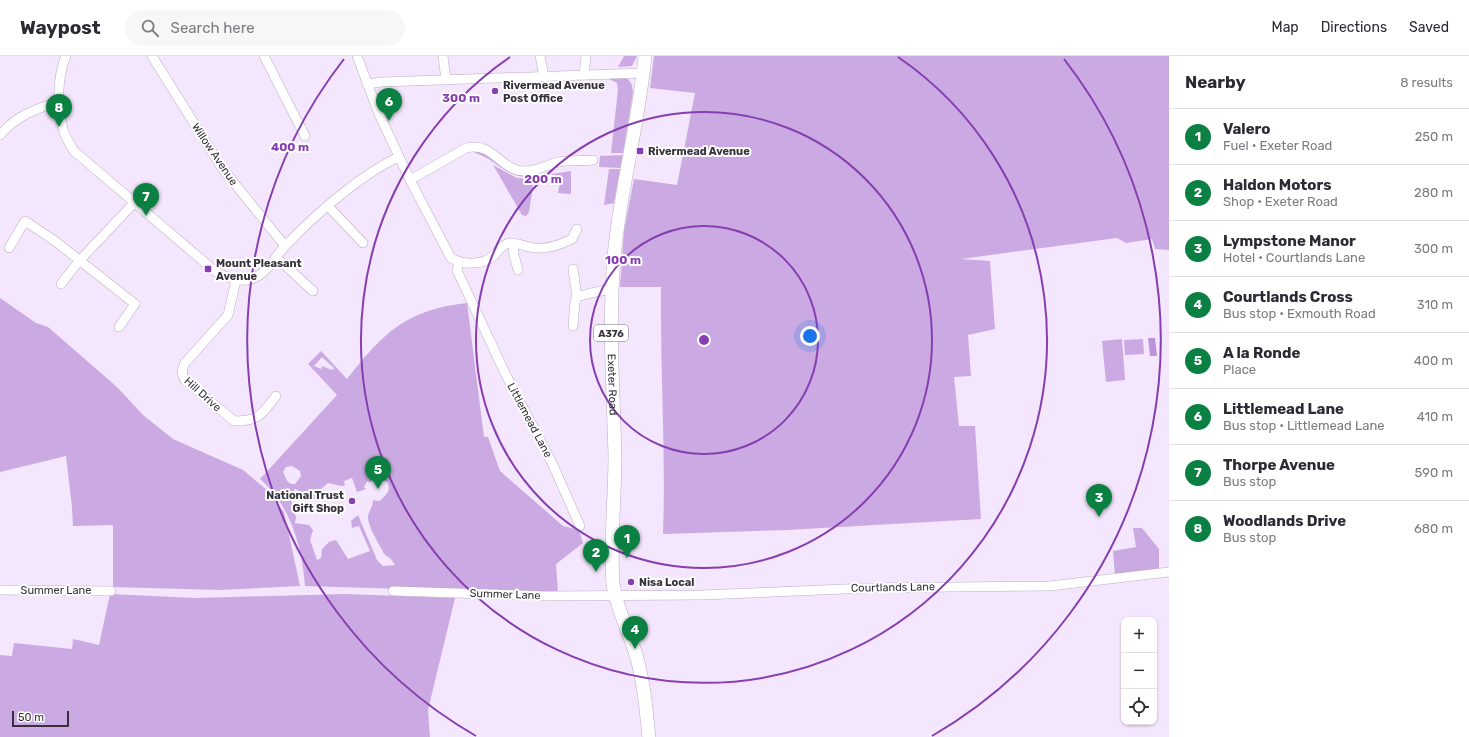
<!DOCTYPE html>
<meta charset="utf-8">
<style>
body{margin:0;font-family:Rubik,sans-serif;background:#f7f7f7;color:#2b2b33}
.controls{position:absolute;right:12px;bottom:12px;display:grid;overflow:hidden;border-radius:8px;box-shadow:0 1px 3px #0004}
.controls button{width:36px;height:36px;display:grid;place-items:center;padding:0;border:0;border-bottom:1px solid #e1e1e2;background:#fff;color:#2b2b33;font:20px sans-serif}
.scale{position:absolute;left:12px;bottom:10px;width:57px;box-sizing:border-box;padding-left:4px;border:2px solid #36313a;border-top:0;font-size:11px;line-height:14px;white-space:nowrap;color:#36313a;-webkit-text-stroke:3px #fff;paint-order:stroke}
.you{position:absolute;left:810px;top:280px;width:14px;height:14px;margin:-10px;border:3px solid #fff;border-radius:50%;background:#1a73e8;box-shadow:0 0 0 6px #1a73e833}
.badge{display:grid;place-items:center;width:26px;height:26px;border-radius:50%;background:#0b8043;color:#fff;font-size:13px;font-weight:700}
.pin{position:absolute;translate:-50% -33px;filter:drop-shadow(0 1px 2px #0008)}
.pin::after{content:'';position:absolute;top:21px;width:14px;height:12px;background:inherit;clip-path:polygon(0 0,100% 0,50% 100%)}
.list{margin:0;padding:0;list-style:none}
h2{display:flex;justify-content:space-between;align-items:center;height:52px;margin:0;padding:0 16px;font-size:17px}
h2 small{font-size:13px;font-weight:400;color:#7c7c81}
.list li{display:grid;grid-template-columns:26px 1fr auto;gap:12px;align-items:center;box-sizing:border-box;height:56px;padding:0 16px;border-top:1px solid #e1e1e2}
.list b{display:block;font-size:15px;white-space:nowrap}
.list p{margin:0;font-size:13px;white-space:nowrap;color:#7c7c81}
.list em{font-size:13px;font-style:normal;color:#7c7c81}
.icon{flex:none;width:22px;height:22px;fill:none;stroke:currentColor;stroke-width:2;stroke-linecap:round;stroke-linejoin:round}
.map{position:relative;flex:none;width:1169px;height:681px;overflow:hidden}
header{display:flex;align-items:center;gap:24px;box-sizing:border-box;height:56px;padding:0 20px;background:#fff;border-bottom:1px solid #e1e1e2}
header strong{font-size:19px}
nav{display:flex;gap:22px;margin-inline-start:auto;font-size:14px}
.search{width:280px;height:36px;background:#f7f7f7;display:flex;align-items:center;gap:10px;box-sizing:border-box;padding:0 14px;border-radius:22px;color:#7c7c81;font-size:15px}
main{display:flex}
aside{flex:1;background:#fff}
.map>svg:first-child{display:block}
</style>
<header>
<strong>Waypost</strong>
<div class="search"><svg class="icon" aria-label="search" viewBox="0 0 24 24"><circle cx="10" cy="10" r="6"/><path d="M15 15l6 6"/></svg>Search here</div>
<nav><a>Map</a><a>Directions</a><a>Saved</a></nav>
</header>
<main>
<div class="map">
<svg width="1169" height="681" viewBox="0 0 1169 681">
<rect width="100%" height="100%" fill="#f3e6fd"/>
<!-- green -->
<g fill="#cbaae3" fill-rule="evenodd">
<path d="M 624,0 L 637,0 L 632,10 L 618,11 Z"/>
<path d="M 654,0 L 1169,0 L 1169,194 L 1155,193 L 1152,183 L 1126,187 L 1117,182 L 961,203 L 990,205 L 995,273 L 968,279 L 971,320 L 954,321 L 959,370 L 975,370 L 981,463 L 787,474 L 663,478 C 666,396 660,314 661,231 L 620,231 L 624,175 L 634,123 L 677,129 L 695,37 L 650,32 Z"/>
<path d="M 623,22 L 628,23 L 632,29 L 633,36 L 623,97 L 611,97 L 618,34 L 617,27 L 609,23 Z"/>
<path d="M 475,94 L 534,117 L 535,121 C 504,123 499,104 475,97 Z"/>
<path d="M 623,99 L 620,112 L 599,111 L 600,100 Z"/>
<path d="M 493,109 L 517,122 L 534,123 L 529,156 L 526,160 L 522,159 Z"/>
<path d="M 609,113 L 620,113 L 614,147 L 604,149 Z"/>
<path d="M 571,115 L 571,138 L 558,137 L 560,126 L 550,124 L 552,118 Z"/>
<path d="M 0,242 L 36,267 L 48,271 L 117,331 L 143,359 L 173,383 L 243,414 L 267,434 L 284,456 L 300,530 L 220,534 L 113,531 L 113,469 L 73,470 L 72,451 L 66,400 L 0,416 Z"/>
<path d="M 467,247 L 484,381 L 488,381 L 500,415 L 563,470 L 579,474 L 583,487 L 556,508 L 558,536 L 504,536 L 305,530 C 302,491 291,450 260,423 L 337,339 L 308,308 L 321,295 L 347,323 C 384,276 406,254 467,247 ZM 322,301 L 334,312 L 332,314 L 322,310 L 321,313 L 314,310 ZM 292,410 L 300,415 L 301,420 L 295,428 C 287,429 286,422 283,416 L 286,411 ZM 352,422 L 357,436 L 366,433 L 364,431 L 367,425 L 370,426 L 373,423 L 381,422 L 388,427 C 391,437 385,439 380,445 L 373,444 C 373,450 369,455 368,460 C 367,469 380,490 385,499 L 390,502 L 395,509 L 383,510 L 377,504 L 358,459 L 351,465 L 352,472 L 359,470 L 370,495 L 348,503 L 336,484 L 329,486 L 322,493 L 321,502 L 317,504 L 310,484 L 313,474 L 309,469 L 295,467 L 296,461 L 290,440 L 295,433 L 314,443 L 321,440 L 321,433 L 328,427 L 342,430 L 345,429 L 344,425 Z"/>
<path d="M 1122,283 L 1125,324 L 1106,326 L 1102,285 Z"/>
<path d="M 1143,283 L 1144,298 L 1125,299 L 1124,284 Z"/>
<path d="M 1133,472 L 1142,472 L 1159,493 L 1159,513 L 1115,520 L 1113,495 L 1136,491 Z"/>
<path d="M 110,538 L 195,542 L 345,538 L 455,542 L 428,654 L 430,681 L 0,681 L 0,599 L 12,600 L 14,587 L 72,593 L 73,583 L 99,589 Z"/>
</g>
<!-- water -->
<path fill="#bd93da" d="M 1148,282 L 1155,282 L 1157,300 L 1150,300 Z"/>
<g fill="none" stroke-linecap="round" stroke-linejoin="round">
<!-- minor casing -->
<g stroke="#baaec3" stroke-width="10">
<g id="minor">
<path d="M 66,0 C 57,22 57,50 63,73 C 65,81 70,88 74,95 L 216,216 C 227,221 239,227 251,223 C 268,218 275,200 286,189 C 315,159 361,118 399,101"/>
<path d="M 152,0 L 222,112 L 285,190"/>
<path d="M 264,0 L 305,80"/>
<path d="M 357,0 L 379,58 L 410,124 L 451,202 C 463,209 481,209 492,201 C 498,196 501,189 509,187 C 518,186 527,192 536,192 C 548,193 562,188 572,183 L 577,173"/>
<path d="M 443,0 L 446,24"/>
<path d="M 540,0 L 544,21"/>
<path d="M 584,19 L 586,0"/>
<path d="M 367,28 L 382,26 L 643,17"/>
<path d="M 0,79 C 16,60 35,53 58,46"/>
<path d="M 410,124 L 466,92 C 491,86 497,108 517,114 C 531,118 546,109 559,106 C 570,104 582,105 593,104"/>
<path d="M 328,150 L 363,187"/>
<path d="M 513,187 L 514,199 L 518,214"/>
<path d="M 9,192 L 25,165 L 55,185 L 135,248 L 119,271"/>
<path d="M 277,202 L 313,235"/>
<path d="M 459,206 L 457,214 L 461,223 L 505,317 L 553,409 L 580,470"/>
<path d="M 573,213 L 577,241"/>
<path d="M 236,224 L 228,259 L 185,307 C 182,314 181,317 185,324 L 234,365 C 260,365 261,359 276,340"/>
<path d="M 61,228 L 79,205 L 135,146"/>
<path d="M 573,270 L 575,246 L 577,241 L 591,237 L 612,233"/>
<path d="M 0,534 L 111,535"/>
<path d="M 393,535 L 546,540 L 702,539 L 868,532 L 1050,530 L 1169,516"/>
</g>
</g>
<!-- highway casing -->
<g stroke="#baaec3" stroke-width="14">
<g id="highway">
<path id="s1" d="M 645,0 C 639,64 622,127 615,191 C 608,260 613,330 615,399 C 615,441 610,484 613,527 C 616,552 629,575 636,599 C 644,626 646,653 649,681"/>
</g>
</g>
<!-- minor -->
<use href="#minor" stroke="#fff" stroke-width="9"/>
<!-- highway -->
<use href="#highway" stroke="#fff" stroke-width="13"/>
</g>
<!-- distance rings -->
<g fill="none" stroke="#863eb0" stroke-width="2">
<circle cx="704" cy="284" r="114"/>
<circle cx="704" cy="284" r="228"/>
<path d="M898 1A343 343 0 1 1 510 1"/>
<path d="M476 680A457 457 0 0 1 344 3M1064 3A457 457 0 0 1 932 680"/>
</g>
<!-- markers -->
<g fill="#863eb0" stroke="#fff" stroke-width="1.5">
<circle cx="495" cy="35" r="4"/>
<rect x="636" y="91" width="8" height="8" rx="2"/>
<rect x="204" y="209" width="8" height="8" rx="2"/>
<circle cx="352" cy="445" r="4"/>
<circle cx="631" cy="526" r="4"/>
</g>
<g text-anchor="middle" stroke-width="4" stroke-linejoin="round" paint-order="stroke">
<!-- shield labels -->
<rect fill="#fff" stroke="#726f75" stroke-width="1" x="594" y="269" width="34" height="16" rx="3"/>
<g font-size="10" font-weight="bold" fill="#36313a">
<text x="611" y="281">A376</text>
</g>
<!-- poi labels -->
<g font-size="11" font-weight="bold" fill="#36313a" stroke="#fff" text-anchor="start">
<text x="503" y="33">Rivermead Avenue<tspan x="503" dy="13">Post Office</tspan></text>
<text x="648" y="99">Rivermead Avenue</text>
<text x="216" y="211">Mount Pleasant<tspan x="216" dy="13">Avenue</tspan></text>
<text x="344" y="443" text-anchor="end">National Trust<tspan x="344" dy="13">Gift Shop</tspan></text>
<text x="639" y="530">Nisa Local</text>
</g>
<!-- street labels -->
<g font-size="11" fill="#36313a" stroke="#fff">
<text transform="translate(215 98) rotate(56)" y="4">Willow Avenue</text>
<text dy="4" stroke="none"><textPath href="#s1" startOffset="331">Exeter Road</textPath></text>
<text transform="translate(203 338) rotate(42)" y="4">Hill Drive</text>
<text transform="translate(530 364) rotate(62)" y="4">Littlemead Lane</text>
<text transform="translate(893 531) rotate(-1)" y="4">Courtlands Lane</text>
<text x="56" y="538">Summer Lane</text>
<text transform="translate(505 538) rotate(2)" y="4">Summer Lane</text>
</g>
</g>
<circle cx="704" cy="284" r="6" fill="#863eb0" stroke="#fff" stroke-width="2"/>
<g font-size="12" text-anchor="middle" font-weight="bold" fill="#863eb0" stroke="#fff" stroke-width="4" stroke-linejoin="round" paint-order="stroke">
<text x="461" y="46">300 m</text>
<text x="290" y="95">400 m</text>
<text x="543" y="127">200 m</text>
<text x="623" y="208">100 m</text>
</g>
</svg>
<div class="controls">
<button>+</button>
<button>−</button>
<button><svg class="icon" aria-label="locate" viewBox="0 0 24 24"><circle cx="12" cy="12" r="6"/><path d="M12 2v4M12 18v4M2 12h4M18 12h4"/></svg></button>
</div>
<div class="scale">50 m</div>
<div class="you"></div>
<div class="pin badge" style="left:627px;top:502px">1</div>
<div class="pin badge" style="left:596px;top:516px">2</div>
<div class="pin badge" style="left:1099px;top:461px">3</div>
<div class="pin badge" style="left:635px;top:593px">4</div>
<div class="pin badge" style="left:378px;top:433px">5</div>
<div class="pin badge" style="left:389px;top:65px">6</div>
<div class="pin badge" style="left:146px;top:160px">7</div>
<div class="pin badge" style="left:59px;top:71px">8</div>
</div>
<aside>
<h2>Nearby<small>8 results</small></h2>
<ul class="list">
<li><span class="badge">1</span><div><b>Valero</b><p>Fuel · Exeter Road</p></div><em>250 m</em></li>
<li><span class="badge">2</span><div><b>Haldon Motors</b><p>Shop · Exeter Road</p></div><em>280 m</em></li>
<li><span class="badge">3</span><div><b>Lympstone Manor</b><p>Hotel · Courtlands Lane</p></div><em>300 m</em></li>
<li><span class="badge">4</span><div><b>Courtlands Cross</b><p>Bus stop · Exmouth Road</p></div><em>310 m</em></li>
<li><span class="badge">5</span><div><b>A la Ronde</b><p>Place</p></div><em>400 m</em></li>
<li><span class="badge">6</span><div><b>Littlemead Lane</b><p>Bus stop · Littlemead Lane</p></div><em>410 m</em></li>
<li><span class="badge">7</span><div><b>Thorpe Avenue</b><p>Bus stop</p></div><em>590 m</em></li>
<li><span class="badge">8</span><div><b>Woodlands Drive</b><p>Bus stop</p></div><em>680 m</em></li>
</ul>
</aside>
</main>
